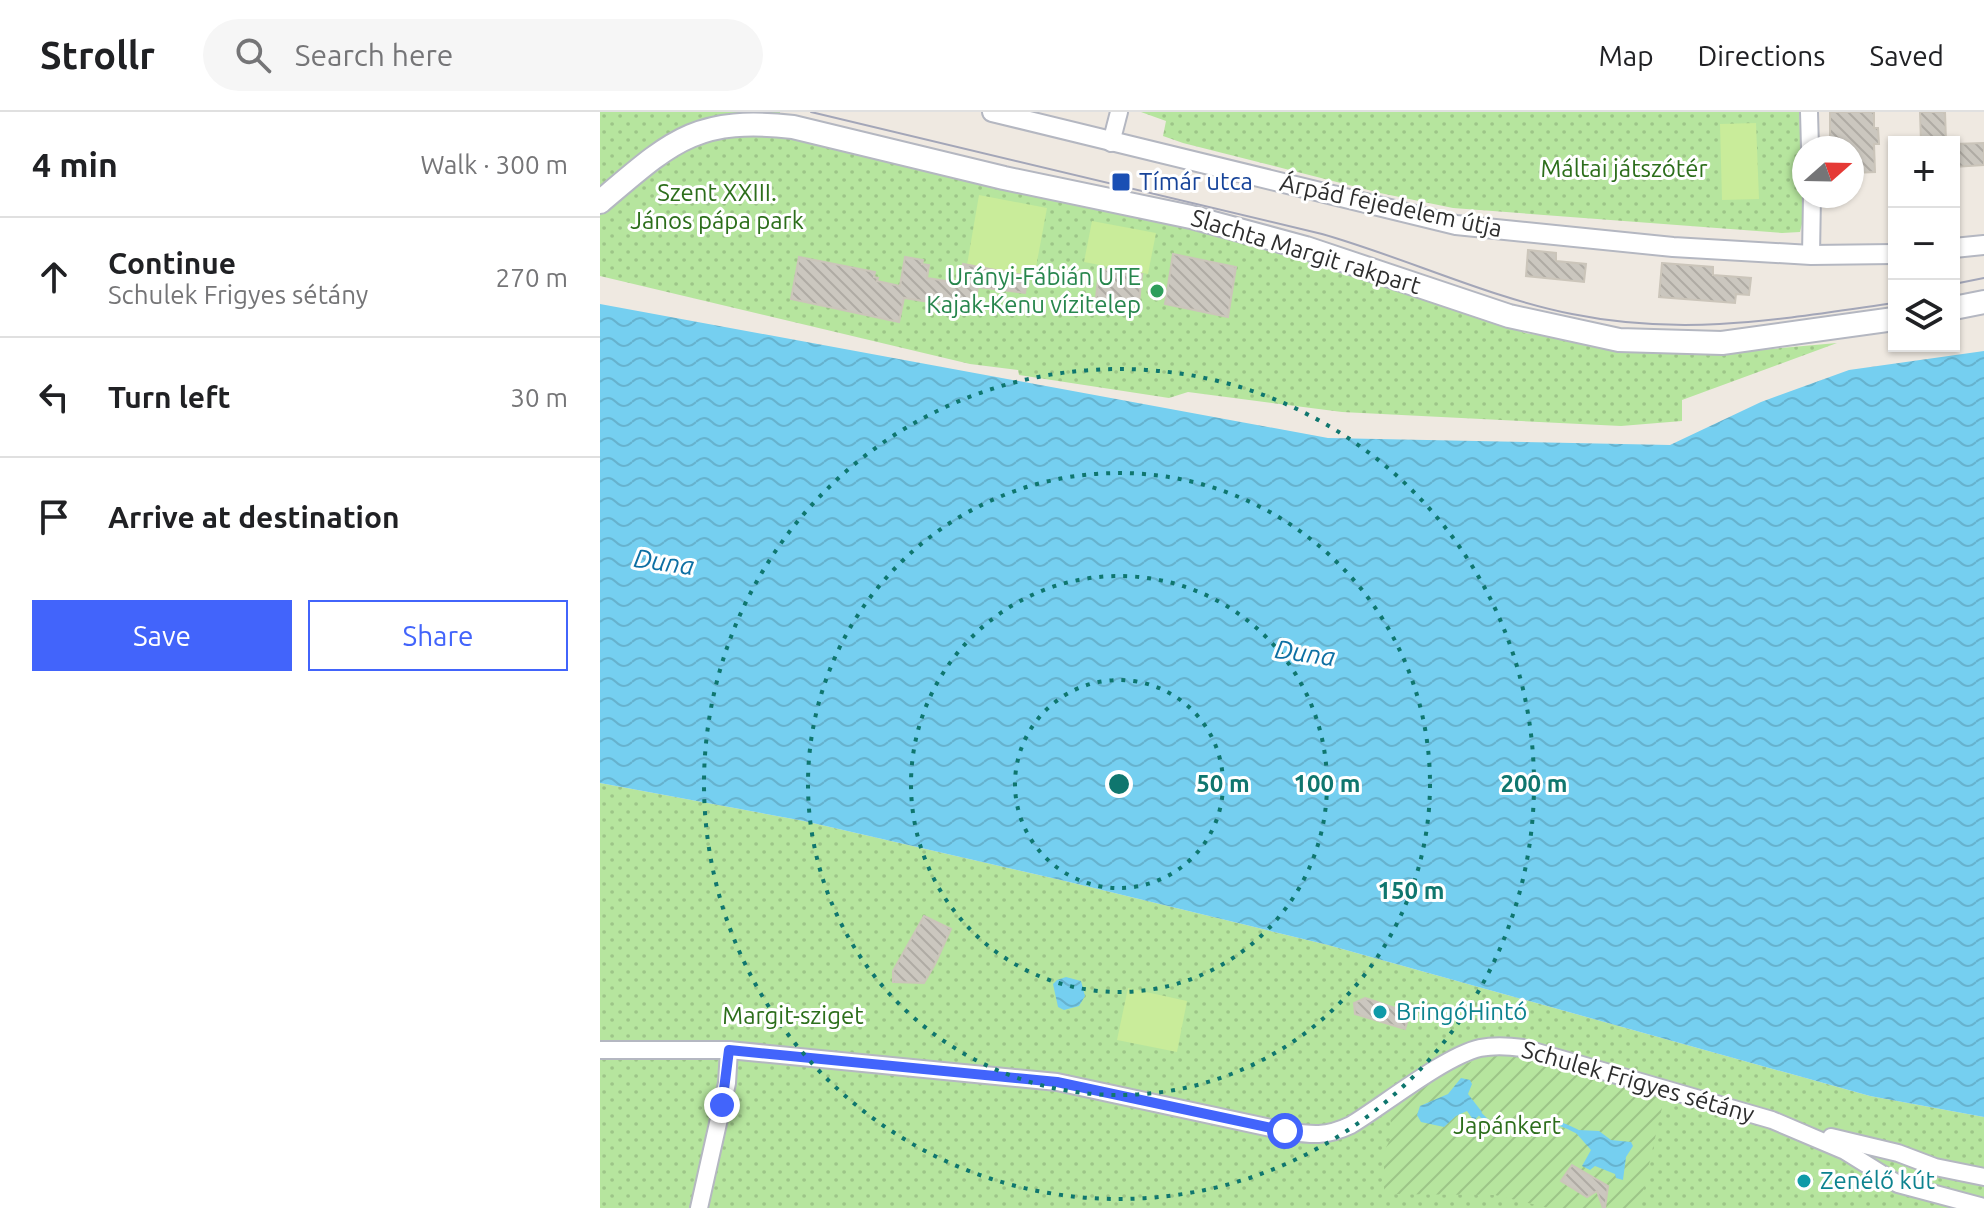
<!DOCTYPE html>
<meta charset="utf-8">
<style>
body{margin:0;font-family:Ubuntu,sans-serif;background:#f6f6f6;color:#202124}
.controls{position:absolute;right:24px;top:24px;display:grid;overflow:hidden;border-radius:0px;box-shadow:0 2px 6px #0004}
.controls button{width:72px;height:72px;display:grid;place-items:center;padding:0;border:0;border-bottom:2px solid #e0e0e0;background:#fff;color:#202124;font:40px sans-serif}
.compass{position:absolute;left:1192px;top:24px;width:72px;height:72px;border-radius:50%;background:#fff;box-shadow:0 2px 6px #0004;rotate:70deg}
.stop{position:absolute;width:24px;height:24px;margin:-18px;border:6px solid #4264fb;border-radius:50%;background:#fff}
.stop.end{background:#4264fb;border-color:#fff;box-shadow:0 2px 8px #0008}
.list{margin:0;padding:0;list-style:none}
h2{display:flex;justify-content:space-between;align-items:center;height:104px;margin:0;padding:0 32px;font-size:34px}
h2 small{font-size:26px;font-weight:400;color:#757577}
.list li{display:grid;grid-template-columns:52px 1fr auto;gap:24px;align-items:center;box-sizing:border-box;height:120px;padding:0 32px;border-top:2px solid #e0e0e0}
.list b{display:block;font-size:30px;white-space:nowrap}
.list p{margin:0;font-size:26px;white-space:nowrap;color:#757577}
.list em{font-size:26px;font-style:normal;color:#757577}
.actions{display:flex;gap:16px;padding:24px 32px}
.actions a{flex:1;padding:18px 0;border:2px solid #4264fb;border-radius:0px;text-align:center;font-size:28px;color:#4264fb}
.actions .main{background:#4264fb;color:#fff}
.icon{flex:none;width:44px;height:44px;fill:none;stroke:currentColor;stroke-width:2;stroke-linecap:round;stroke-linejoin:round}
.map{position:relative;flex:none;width:1384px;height:1096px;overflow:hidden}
header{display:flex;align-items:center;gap:48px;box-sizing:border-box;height:112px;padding:0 40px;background:#fff;border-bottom:2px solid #e0e0e0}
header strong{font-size:38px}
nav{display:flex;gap:44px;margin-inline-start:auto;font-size:28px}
.search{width:560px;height:72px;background:#f6f6f6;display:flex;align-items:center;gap:20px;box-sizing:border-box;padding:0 28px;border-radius:44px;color:#757577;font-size:30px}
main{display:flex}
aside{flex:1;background:#fff}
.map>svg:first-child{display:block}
</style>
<header>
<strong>Strollr</strong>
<div class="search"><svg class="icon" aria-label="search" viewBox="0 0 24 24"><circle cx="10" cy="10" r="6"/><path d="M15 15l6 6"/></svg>Search here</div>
<nav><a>Map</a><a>Directions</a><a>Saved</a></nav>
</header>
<main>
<aside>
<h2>4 min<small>Walk · 300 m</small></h2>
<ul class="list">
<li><svg class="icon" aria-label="ahead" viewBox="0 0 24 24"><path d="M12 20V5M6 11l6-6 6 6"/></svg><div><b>Continue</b><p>Schulek Frigyes sétány</p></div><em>270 m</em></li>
<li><svg class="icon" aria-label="left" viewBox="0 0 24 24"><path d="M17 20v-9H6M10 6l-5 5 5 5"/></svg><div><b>Turn left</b></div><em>30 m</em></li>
<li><svg class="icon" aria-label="arrive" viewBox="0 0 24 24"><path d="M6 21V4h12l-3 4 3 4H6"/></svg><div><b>Arrive at destination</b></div></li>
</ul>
<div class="actions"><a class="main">Save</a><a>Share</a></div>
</aside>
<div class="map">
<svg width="1384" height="1096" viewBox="0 0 1384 1096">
<defs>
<pattern id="park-dots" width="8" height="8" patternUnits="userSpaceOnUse" patternTransform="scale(2)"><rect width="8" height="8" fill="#b6e59e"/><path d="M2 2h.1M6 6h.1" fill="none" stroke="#9dc588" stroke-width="1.8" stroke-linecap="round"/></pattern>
<pattern id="garden-furrows" width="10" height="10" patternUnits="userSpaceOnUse" patternTransform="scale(2)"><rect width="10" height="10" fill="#b6e59e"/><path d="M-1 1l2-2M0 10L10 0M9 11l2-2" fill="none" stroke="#9dc588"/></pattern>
<pattern id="water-waves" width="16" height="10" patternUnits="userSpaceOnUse" patternTransform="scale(2)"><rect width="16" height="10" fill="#75cff0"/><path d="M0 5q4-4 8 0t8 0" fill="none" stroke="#66b2ce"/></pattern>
<pattern id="building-back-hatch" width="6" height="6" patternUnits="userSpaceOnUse" patternTransform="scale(2)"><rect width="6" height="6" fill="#cbc7bf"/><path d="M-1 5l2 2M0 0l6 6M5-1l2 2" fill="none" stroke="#afaba4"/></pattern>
</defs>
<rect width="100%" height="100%" fill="#efe9e1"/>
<!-- park -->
<g fill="url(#park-dots)">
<path d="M 0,0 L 180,0 L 180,25 L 219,31 L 683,130 L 925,221 L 1041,239 L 1115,242 L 1237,231 L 1082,288 L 1082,309 L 1021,314 L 742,300 L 588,280 L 569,286 L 419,263 L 418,258 L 370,252 L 0,164 Z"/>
<path d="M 541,0 L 1199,0 L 1204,104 L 1200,120 L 1182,121 L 853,96 L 780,81 L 583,31 L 563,24 L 566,9 Z"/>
<path d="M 0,671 L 204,709 L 465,769 L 728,833 L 1270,984 L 1384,1005 L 1384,1096 L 0,1096 Z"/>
</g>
<!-- garden -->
<path fill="url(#garden-furrows)" d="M 906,942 L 922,944 L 1064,987 L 1039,1096 L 948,1096 L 895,1083 L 784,1082 L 784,1040 L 793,1021 L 790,1006 L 792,996 C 828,973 862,945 906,942 Z"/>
<!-- pitch -->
<g fill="#c9ec9a">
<path d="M 1156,11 L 1159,87 L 1122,88 L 1120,12 Z"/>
<path d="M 379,83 L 447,96 L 434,166 L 367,153 Z"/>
<path d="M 492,109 L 556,121 L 548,162 L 484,150 Z"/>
<path d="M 528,876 L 587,889 L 577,940 L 517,928 Z"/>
</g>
<!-- water -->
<g fill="url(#water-waves)">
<path d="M 0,192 L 728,326 L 1070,333 L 1161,290 L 1249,258 L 1384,239 L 1384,1005 L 1270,984 L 728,833 L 465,769 L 204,709 L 0,671 Z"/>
<path d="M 466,865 L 481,869 L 485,884 L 479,894 L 464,898 L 458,895 L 453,872 L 457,868 Z"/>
<path d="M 861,966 L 870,968 L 872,972 L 868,982 L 882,1000 L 874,1009 L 867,999 L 856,1004 L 844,1015 L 821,1010 L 817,1003 L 820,994 L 848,982 Z"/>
<path d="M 979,1018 L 999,1019 L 1011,1028 L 1031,1030 L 1033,1034 L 1026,1045 L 1023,1068 L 1016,1066 L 1015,1062 L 995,1054 L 990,1058 L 982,1054 L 991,1038 L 976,1021 Z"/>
</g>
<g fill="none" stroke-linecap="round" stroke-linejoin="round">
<!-- stream -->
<path stroke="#75cff0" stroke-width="4" d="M 880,1002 C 909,1033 920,1011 953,1011 C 962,1011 970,1016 978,1020"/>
</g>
<!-- building -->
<g fill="url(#building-back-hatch)" stroke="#cbc5ba" stroke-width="2">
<path d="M 1230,0 L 1274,0 L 1274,16 L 1278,16 L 1279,32 L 1274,32 L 1275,60 L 1252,61 L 1252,36 L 1230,36 Z"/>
<path d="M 1320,0 L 1345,0 L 1346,30 L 1321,30 Z"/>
<path d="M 1384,31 L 1384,53 L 1354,55 L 1354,32 Z"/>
<path d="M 928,138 L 956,141 L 956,149 L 986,152 L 984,170 L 926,164 Z"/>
<path d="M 573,142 L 636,155 L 628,205 L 565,192 Z"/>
<path d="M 199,145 L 275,160 L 274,165 L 278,166 L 277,169 L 300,174 L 305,145 L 323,148 L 322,152 L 329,153 L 327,166 L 359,171 L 363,152 L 428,164 L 425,181 L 378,175 L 374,197 L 304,186 L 299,210 L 191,187 Z"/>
<path d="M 1062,151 L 1113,155 L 1113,163 L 1151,166 L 1149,183 L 1136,182 L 1135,191 L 1059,185 Z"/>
<path d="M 499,157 L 542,162 L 539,191 L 496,186 Z"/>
<path d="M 324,804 L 351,817 L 335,852 L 324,871 L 293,870 L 293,859 Z"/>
<path d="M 765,886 L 810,901 L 805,917 L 755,902 L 754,891 Z"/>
<path d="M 972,1053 L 1008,1074 L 1005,1096 L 1003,1096 L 997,1079 L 987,1085 L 961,1069 Z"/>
</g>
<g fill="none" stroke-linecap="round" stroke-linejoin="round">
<!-- minor casing -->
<g stroke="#b4b7c1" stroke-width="20">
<g id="minor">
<path d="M 1209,0 L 1210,36"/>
<path d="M 511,31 L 519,0"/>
<path d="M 1211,143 L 1212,84"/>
<path d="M 0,938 L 129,938 L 457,970 L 685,1019 C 712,1023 726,1025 751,1013 C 784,993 845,944 880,936 C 894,933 909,934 923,936 L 1172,1008 L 1245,1039 L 1298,1072 L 1384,1095"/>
<path d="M 1231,1025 L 1298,1041 L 1335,1055 L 1384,1065"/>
<path d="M 99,1096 L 127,971 L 129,938"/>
</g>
</g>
<!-- tertiary casing -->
<g stroke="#b4b7c1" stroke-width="22">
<g id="tertiary">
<path d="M 392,0 L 856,113 L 1073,135 L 1211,143 L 1294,142"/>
<path d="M 1354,136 L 1384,133"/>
</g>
</g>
<!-- secondary casing -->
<g stroke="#b4b7c1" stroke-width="26">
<g id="secondary">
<path d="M 0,90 C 71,30 95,4 193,15 L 404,66 L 591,105 L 706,136 L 909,204 L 1019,228 L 1122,231 L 1294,207"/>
<path d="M 1354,196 L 1384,190"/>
</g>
</g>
<!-- minor -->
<use href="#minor" stroke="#fff" stroke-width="16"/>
<!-- tertiary -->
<use href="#tertiary" stroke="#fff" stroke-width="18"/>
<!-- secondary -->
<use href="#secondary" stroke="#fff" stroke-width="22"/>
<!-- tram -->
<g stroke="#a3a6b8" stroke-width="2">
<path d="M 211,0 L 722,122 C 806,146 887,185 972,202 C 1085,225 1182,207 1294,191"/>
<path d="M 1354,172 L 1384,166"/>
</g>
</g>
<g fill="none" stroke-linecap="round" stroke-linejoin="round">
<!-- route -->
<path stroke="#4264fb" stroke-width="10" d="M 122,993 L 129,938 L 457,970 L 685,1019"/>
</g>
<!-- distance rings -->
<g fill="none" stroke="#0f766e" stroke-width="4" stroke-dasharray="4 8">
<circle cx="519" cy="672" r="104"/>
<circle cx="519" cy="672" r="208"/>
<circle cx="519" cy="672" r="311"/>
<circle cx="519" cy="672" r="415"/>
</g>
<!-- markers -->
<rect fill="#1a4fb4" stroke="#fff" stroke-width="3" x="511" y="60" width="20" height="20" rx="4"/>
<circle fill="#2e9e5b" stroke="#fff" stroke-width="3" cx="557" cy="179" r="8"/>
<g fill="#0f9aa8" stroke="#fff" stroke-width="3">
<circle cx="780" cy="900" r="8"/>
<circle cx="1204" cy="1069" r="8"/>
</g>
<g text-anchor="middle" stroke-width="6" stroke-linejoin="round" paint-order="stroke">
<!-- park labels -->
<g font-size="24" fill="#2c6e1b" stroke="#fff">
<text x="1024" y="65">Máltai játszótér</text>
<text x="117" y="89">Szent XXIII.<tspan x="117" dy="28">János pápa park</tspan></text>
<text x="193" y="912">Margit-sziget</text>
<text x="907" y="1022">Japánkert</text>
</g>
<!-- transit labels -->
<g font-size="24" fill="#164399" stroke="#fff" text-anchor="start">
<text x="539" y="78">Tímár utca</text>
</g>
<!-- street labels -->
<g font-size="24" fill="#2e2e2e" stroke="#fff">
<text transform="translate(791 94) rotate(12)" y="8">Árpád fejedelem útja</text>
<text transform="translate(706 140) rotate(17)" y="8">Slachta Margit rakpart</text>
<text transform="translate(1038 970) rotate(16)" y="8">Schulek Frigyes sétány</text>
</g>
<!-- leisure labels -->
<g font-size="24" fill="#27864d" stroke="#fff" text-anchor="end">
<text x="541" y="173">Urányi-Fábián UTE<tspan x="541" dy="28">Kajak-Kenu vízitelep</tspan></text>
</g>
<!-- culture labels -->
<g font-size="24" fill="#0d838f" stroke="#fff" text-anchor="start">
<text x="796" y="908">BringóHintó</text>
<text x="1220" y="1077">Zenélő kút</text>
</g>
<!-- water labels -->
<g font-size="26" font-style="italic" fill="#0d6fa3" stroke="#fff">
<text transform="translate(64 450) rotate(8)" y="9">Duna</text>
<text transform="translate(705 541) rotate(8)" y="9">Duna</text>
</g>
</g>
<circle cx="519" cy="672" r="12" fill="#0f766e" stroke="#fff" stroke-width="4"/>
<g font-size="24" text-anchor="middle" font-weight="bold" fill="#0f766e" stroke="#fff" stroke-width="6" stroke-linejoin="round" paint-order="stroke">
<text x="623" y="680">50 m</text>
<text x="727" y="680">100 m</text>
<text x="934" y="680">200 m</text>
<text x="811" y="787">150 m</text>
</g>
</svg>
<div class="controls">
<button>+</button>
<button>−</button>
<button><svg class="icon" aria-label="layers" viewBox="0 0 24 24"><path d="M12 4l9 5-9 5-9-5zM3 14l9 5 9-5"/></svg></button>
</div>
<svg class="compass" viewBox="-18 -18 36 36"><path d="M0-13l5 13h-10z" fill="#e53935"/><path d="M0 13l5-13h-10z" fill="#757577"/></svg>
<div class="stop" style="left:685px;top:1019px"></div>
<div class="stop end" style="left:122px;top:993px"></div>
</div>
</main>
